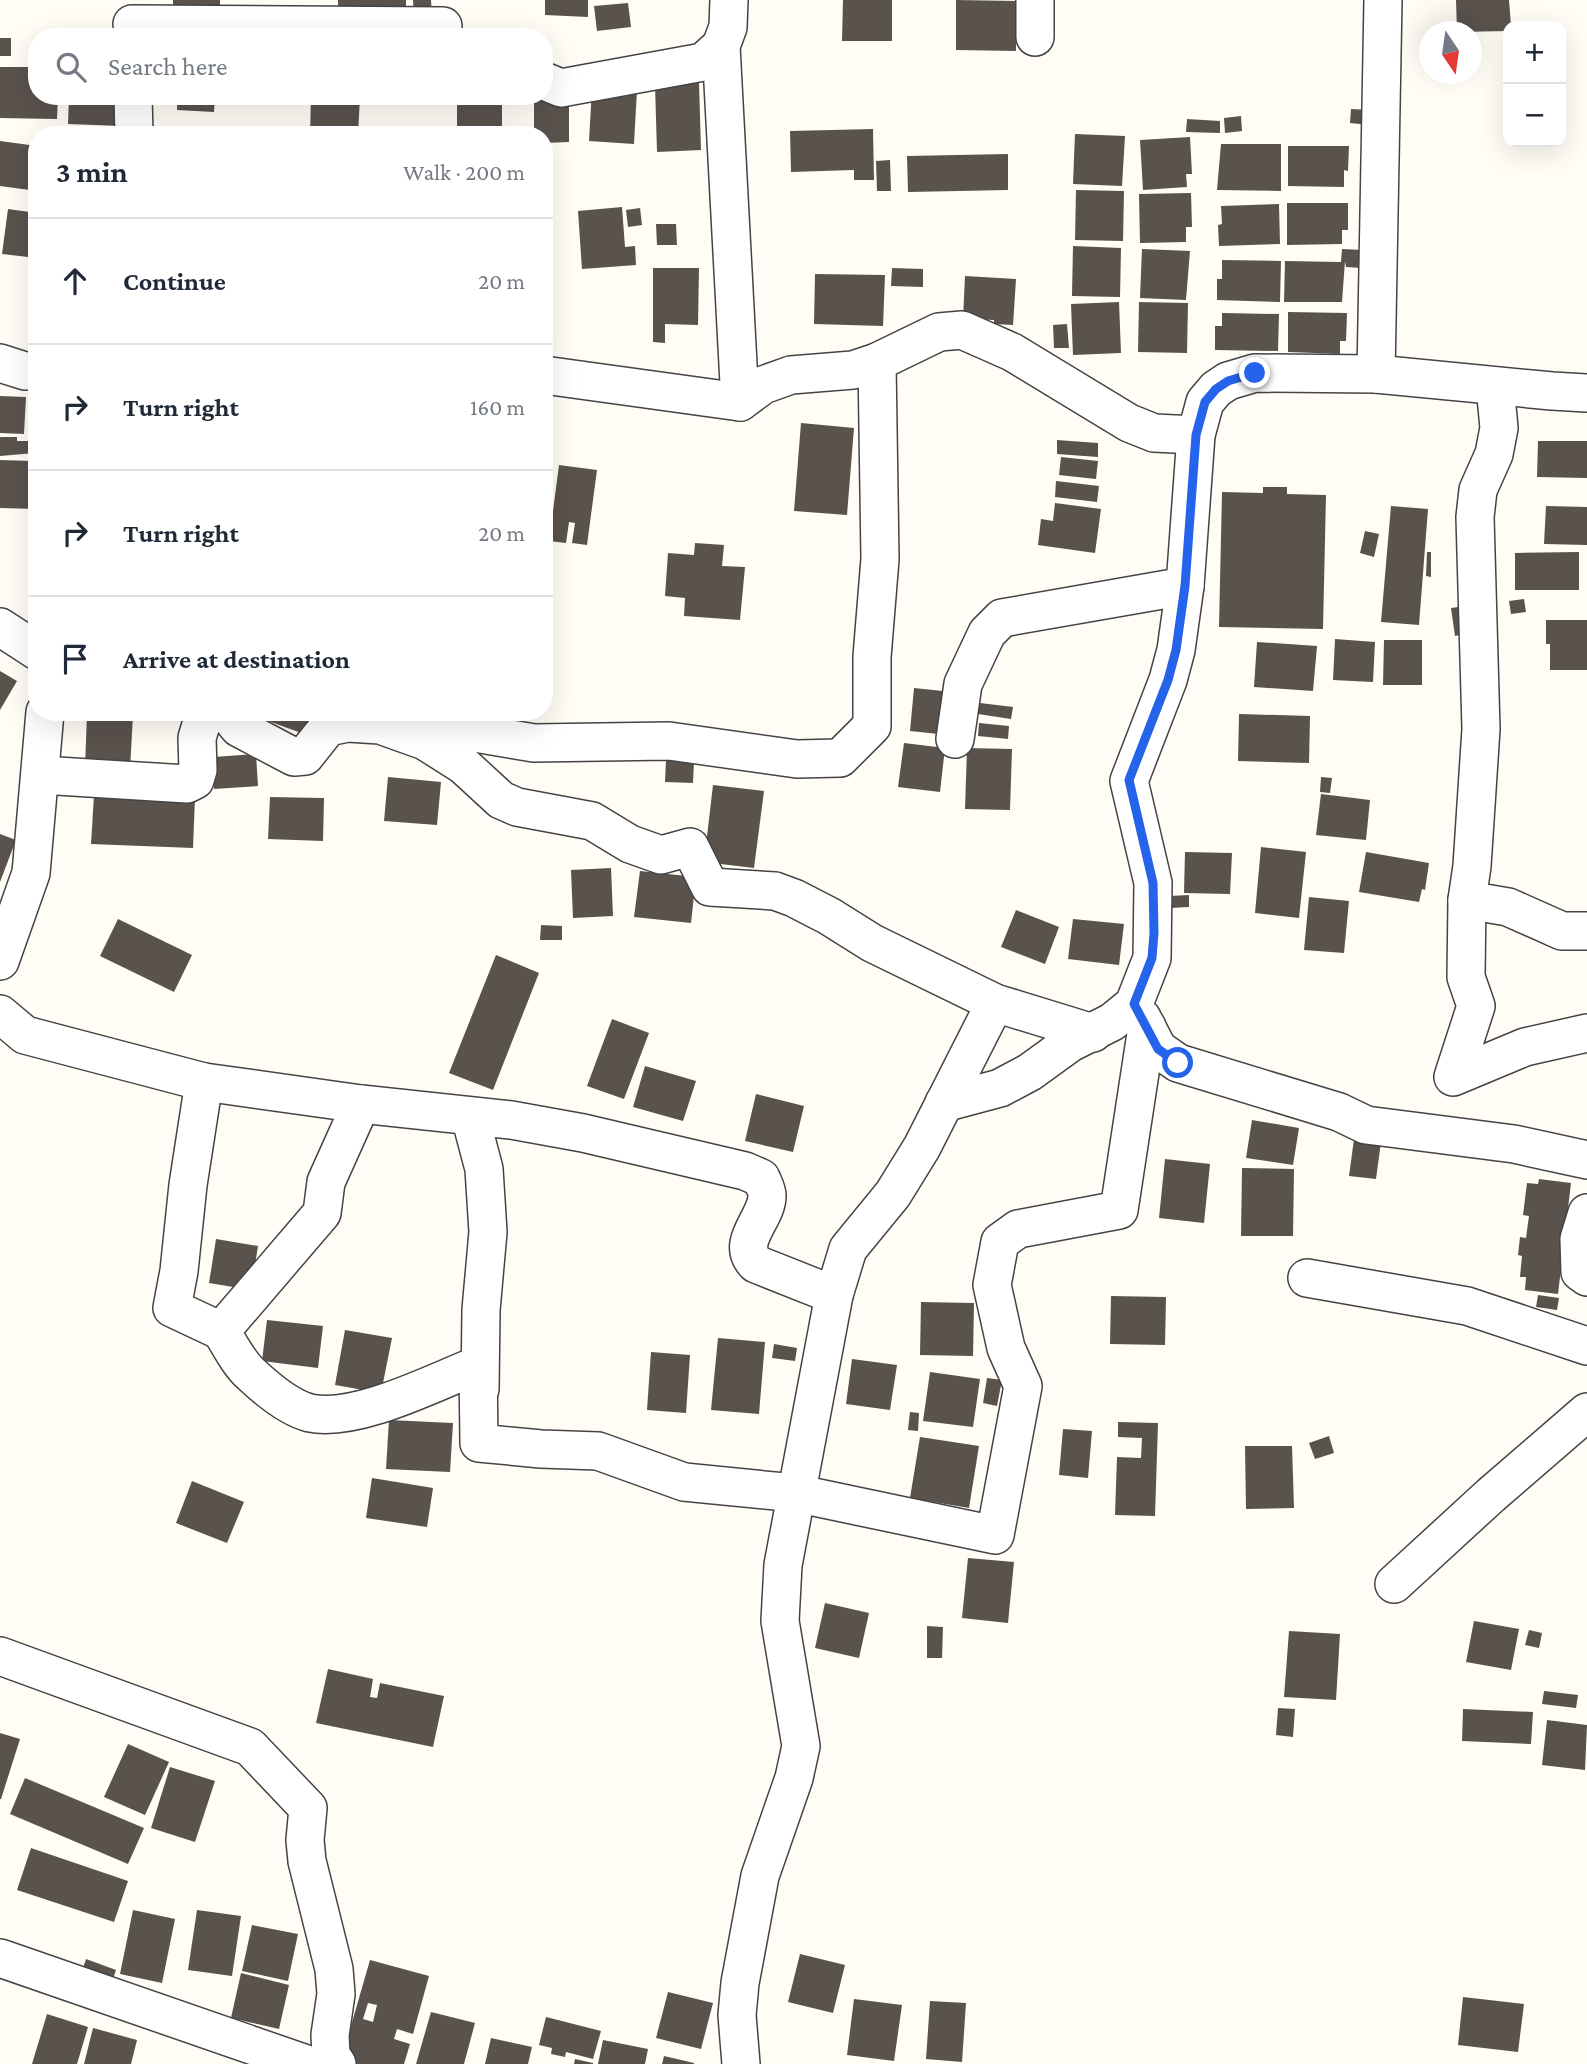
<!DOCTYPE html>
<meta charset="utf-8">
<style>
body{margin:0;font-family:"Crimson Pro",serif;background:#f6f6f7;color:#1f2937}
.controls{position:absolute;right:21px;top:21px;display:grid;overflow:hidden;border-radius:14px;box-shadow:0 7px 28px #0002}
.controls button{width:63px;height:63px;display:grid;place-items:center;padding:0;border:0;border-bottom:2px solid #e0e1e3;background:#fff;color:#1f2937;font:35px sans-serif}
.compass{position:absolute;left:1419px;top:21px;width:63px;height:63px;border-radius:50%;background:#fff;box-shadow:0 7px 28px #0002;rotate:167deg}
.stop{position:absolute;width:21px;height:21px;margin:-16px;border:5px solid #2563eb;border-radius:50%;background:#fff}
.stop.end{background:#2563eb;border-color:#fff;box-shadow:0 2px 7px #0008}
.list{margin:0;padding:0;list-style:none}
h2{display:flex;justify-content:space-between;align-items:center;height:91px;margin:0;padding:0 28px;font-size:30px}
h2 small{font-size:23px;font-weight:400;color:#747a83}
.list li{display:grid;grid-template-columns:46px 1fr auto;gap:21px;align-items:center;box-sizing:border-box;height:126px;padding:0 28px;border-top:2px solid #e0e1e3}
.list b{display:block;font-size:26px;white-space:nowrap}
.list em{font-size:23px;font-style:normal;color:#747a83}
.icon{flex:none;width:38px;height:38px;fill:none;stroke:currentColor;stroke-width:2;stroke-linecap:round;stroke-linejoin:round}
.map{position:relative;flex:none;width:1587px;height:2064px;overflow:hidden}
.search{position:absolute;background:#fff;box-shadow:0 7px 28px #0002;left:28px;top:28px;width:525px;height:77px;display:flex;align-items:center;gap:18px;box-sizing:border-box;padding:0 24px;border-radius:28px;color:#747a83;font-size:26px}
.panel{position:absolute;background:#fff;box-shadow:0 7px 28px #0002;left:28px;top:126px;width:525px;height:595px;border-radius:28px}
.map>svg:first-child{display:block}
</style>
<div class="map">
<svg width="1587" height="2064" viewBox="0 0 1587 2064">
<rect width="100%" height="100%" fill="#fffdf5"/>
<!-- building -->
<g fill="#5a524d" fill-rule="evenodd">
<path d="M 173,0 L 220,0 L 220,10 L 173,11 Z"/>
<path d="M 338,0 L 406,0 L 406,9 L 338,7 Z"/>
<path d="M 413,0 L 431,0 L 432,16 L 414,17 Z"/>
<path d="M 545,0 L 588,0 L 588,17 L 545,15 Z"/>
<path d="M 843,0 L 892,0 L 892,41 L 842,41 Z"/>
<path d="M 956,0 L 1016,1 L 1016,51 L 956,50 Z"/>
<path d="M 1456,0 L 1509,0 L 1511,26 L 1508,26 L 1508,31 L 1457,32 Z"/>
<path d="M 628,3 L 631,27 L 597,31 L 594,6 Z"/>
<rect x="0" y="38" width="11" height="18"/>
<path d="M 0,67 L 37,67 L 37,96 L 58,96 L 57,119 L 0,118 Z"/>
<path d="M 699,83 L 701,150 L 657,152 L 655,85 Z"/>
<path d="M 592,88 L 637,90 L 634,144 L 589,141 Z"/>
<path d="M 69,96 L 123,96 L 122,126 L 68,124 Z"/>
<path d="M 177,96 L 215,96 L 214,112 L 177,110 Z"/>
<path d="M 311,96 L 360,96 L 358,135 L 310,135 Z"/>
<rect x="457" y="96" width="45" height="39"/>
<path d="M 534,96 L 569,96 L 569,142 L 544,143 L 544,135 L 534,135 Z"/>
<path d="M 1351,109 L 1370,110 L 1369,125 L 1350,123 Z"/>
<path d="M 1241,116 L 1242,131 L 1225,133 L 1224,118 Z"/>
<path d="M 1187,119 L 1220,121 L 1220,133 L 1186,132 Z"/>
<path d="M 173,129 L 173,135 L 151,135 L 151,132 Z"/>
<path d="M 873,129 L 874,180 L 854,180 L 854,170 L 791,172 L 790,131 Z"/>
<path d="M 1075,134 L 1125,136 L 1122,186 L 1073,184 Z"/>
<path d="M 1190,137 L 1192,174 L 1186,174 L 1187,187 L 1143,190 L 1140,140 Z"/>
<path d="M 0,141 L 37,146 L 37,191 L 0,186 Z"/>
<path d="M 1221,144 L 1281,144 L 1281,191 L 1217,190 Z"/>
<path d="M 1288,146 L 1349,146 L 1348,171 L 1344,170 L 1344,187 L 1288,186 Z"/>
<path d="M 1008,154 L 1008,190 L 908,192 L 907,156 Z"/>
<path d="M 890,160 L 891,191 L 877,191 L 876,161 Z"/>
<path d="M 1076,190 L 1124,191 L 1123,241 L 1075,240 Z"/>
<path d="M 1191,193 L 1192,227 L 1186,227 L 1186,242 L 1140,243 L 1139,194 Z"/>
<path d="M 1287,203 L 1348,203 L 1348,230 L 1342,230 L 1342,244 L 1287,245 Z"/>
<path d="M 1279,204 L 1280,244 L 1219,246 L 1218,225 L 1222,224 L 1221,206 Z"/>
<path d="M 622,207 L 625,247 L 635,246 L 636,265 L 582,269 L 578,211 Z"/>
<path d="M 640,208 L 642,225 L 628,227 L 626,210 Z"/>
<path d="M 8,209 L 37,213 L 37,258 L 2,254 Z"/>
<path d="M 656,224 L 676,224 L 677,245 L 657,245 Z"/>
<path d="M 1073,246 L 1121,248 L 1120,297 L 1072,296 Z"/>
<path d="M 1142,249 L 1190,251 L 1186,300 L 1140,298 Z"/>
<path d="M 1342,249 L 1363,250 L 1362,268 L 1346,267 L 1345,261 L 1342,302 L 1284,302 L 1285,261 L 1341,262 Z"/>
<path d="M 1222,260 L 1281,261 L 1280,302 L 1217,300 L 1217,279 L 1222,279 Z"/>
<path d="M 653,268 L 699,268 L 698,325 L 665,324 L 665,343 L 653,342 Z"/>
<path d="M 892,268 L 923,269 L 923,287 L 891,286 Z"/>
<path d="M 815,274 L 885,275 L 883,326 L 814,324 Z"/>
<path d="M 965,276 L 1016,279 L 1013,325 L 994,324 L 994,320 L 963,319 Z"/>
<path d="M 1119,302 L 1121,353 L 1073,355 L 1071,304 Z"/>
<path d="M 1139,302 L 1188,303 L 1187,353 L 1138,352 Z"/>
<path d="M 1288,312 L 1347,313 L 1346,341 L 1340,341 L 1340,354 L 1288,352 Z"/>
<path d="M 1222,313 L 1279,314 L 1278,351 L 1215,350 L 1215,326 L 1222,326 Z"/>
<path d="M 1067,324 L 1069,348 L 1054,348 L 1053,325 Z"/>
<path d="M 0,396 L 26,397 L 24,434 L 0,433 Z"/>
<path d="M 801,423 L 854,428 L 847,515 L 794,511 Z"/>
<path d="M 0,437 L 17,437 L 17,441 L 35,441 L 35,453 L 0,456 Z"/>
<path d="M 1057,440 L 1098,443 L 1098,457 L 1057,454 Z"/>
<path d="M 1538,441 L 1587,441 L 1587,478 L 1537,477 Z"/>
<path d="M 1061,457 L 1098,461 L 1096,479 L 1059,475 Z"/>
<path d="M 0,460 L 33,461 L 32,496 L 37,496 L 37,509 L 0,508 Z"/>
<path d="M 559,465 L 597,470 L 587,545 L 572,543 L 575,523 L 569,522 L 566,543 L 549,541 Z"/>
<path d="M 1056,481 L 1099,486 L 1097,502 L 1055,497 Z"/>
<path d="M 1263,487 L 1287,487 L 1287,494 L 1326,495 L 1323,629 L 1219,627 L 1222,492 L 1263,493 Z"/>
<path d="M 1055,503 L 1101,509 L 1095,553 L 1038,545 L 1041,519 L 1053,521 Z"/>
<path d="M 1391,506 L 1428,509 L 1419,625 L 1381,622 Z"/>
<path d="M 1546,506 L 1587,507 L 1587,545 L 1544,544 Z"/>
<path d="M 1365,531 L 1379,534 L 1374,557 L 1360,553 Z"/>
<path d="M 695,543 L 724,545 L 722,566 L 745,567 L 740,620 L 684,616 L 685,598 L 665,596 L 668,553 L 694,555 Z"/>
<path d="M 1427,552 L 1431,552 L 1431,577 L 1426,576 Z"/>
<path d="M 1579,552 L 1579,590 L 1515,590 L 1515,553 Z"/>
<path d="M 1524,599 L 1526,612 L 1511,614 L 1509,601 Z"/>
<path d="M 1466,606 L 1470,633 L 1455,636 L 1451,608 Z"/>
<path d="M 1546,620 L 1587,620 L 1587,670 L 1550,670 L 1550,644 L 1546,644 Z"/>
<path d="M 1335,639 L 1375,642 L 1373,682 L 1333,680 Z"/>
<path d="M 1384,640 L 1422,640 L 1422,685 L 1383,685 Z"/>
<path d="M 1257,642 L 1317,646 L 1313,691 L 1254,687 Z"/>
<path d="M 0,671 L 17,681 L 0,710 Z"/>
<path d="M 914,688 L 952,692 L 948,735 L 910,731 Z"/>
<path d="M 980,703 L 1013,707 L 1011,719 L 978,714 Z"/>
<path d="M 262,712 L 312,712 L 304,734 L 260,718 Z"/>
<path d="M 87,713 L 133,715 L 130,770 L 85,768 Z"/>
<path d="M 1239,714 L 1310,716 L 1309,763 L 1238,761 Z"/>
<path d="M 979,723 L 1009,726 L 1008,739 L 978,736 Z"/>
<path d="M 904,743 L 945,748 L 940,792 L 898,787 Z"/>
<path d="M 967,748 L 1012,749 L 1010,810 L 965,809 Z"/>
<path d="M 256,754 L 258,786 L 214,789 L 213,757 Z"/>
<path d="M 666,760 L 694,761 L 693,783 L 665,782 Z"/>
<path d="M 388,777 L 441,782 L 437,825 L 384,821 Z"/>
<path d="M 1321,777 L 1332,778 L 1330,793 L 1320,792 Z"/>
<path d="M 713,785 L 764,791 L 754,868 L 704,862 Z"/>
<path d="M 1321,794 L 1370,800 L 1366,840 L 1316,835 Z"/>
<path d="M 94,795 L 195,798 L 193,848 L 91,844 Z"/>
<path d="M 270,797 L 324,798 L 323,841 L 268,839 Z"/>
<path d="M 0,834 L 16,840 L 0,882 Z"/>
<path d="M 1261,847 L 1306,852 L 1299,918 L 1255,913 Z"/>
<path d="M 1185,852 L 1232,853 L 1230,894 L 1184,893 Z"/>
<path d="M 1366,852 L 1429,863 L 1425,890 L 1422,889 L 1419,902 L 1359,892 Z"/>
<path d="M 611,868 L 613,916 L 573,918 L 571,870 Z"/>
<path d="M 640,871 L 696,877 L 691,923 L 634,917 Z"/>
<path d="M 1189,895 L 1189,907 L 1170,908 L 1169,896 Z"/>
<path d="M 1309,897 L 1349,901 L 1344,953 L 1304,950 Z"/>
<path d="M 1016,910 L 1059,927 L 1045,964 L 1001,947 Z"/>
<path d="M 118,919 L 192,955 L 174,992 L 100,956 Z"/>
<path d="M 1073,919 L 1124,924 L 1119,965 L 1068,959 Z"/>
<path d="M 541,925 L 562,926 L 562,940 L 540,940 Z"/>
<path d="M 496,955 L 539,973 L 493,1090 L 449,1073 Z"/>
<path d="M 612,1019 L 649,1033 L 624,1099 L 587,1086 Z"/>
<path d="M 645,1066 L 696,1081 L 683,1121 L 633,1107 Z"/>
<path d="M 756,1094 L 804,1106 L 793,1152 L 745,1141 Z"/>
<path d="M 1252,1120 L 1299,1128 L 1293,1165 L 1246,1158 Z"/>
<path d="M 1354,1139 L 1381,1142 L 1376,1179 L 1349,1176 Z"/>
<path d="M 1165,1159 L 1210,1164 L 1204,1223 L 1159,1218 Z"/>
<path d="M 1242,1168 L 1294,1169 L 1293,1236 L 1241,1236 Z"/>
<path d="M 1539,1179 L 1571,1183 L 1558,1294 L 1525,1290 L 1526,1277 L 1520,1277 L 1522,1256 L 1518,1255 L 1520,1237 L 1526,1238 L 1529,1216 L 1523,1215 L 1527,1183 L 1538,1184 Z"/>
<path d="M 216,1239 L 258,1246 L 251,1290 L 209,1283 Z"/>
<path d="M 1538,1295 L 1559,1298 L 1557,1310 L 1536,1307 Z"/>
<path d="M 1111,1296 L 1166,1297 L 1165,1345 L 1110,1344 Z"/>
<path d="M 921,1302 L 974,1303 L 973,1356 L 920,1355 Z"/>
<path d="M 267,1320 L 323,1326 L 318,1368 L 262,1361 Z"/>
<path d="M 345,1330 L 392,1338 L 381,1393 L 335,1385 Z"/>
<path d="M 718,1338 L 765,1342 L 759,1414 L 711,1410 Z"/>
<path d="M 774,1344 L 797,1348 L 795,1361 L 772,1358 Z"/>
<path d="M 651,1352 L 690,1355 L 686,1413 L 647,1410 Z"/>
<path d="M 852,1359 L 897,1365 L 890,1410 L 846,1404 Z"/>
<path d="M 930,1372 L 980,1379 L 973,1427 L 923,1421 Z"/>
<path d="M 987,1378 L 1002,1380 L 997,1406 L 983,1403 Z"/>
<path d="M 910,1412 L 919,1413 L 918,1431 L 908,1430 Z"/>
<path d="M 389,1420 L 453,1423 L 450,1472 L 386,1469 Z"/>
<path d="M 1118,1422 L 1158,1423 L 1155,1516 L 1115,1515 L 1117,1457 L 1141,1458 L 1142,1438 L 1118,1437 Z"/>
<path d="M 1063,1429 L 1092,1431 L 1088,1478 L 1059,1475 Z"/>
<path d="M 1329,1436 L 1334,1453 L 1315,1459 L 1309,1443 Z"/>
<path d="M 920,1437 L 979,1446 L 969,1508 L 910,1498 Z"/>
<path d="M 1245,1446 L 1292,1446 L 1294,1508 L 1246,1509 Z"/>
<path d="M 372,1478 L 433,1488 L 427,1527 L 366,1518 Z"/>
<path d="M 192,1481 L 244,1502 L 227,1543 L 176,1523 Z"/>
<path d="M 968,1558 L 1014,1562 L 1008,1623 L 962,1618 Z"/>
<path d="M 825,1603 L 869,1613 L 859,1658 L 815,1648 Z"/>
<path d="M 1474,1621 L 1519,1629 L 1511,1670 L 1466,1662 Z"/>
<path d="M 927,1626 L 943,1627 L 942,1658 L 927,1658 Z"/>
<path d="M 1529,1630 L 1542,1633 L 1539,1648 L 1525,1645 Z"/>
<path d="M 1289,1631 L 1340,1634 L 1336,1700 L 1284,1697 Z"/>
<path d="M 328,1669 L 373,1679 L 370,1697 L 377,1698 L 380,1683 L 444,1696 L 433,1747 L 316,1723 Z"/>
<path d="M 1544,1691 L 1578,1695 L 1576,1708 L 1542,1704 Z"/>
<path d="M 1278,1708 L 1295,1709 L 1293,1737 L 1276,1735 Z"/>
<path d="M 1463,1709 L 1533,1712 L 1531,1744 L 1462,1741 Z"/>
<path d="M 1547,1720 L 1587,1725 L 1585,1770 L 1542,1765 Z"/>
<path d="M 0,1733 L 20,1739 L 1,1799 L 0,1799 Z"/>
<path d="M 128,1744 L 169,1762 L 145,1815 L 104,1797 Z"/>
<path d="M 170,1767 L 215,1781 L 195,1842 L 151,1828 Z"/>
<path d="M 25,1778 L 144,1828 L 128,1864 L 10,1814 Z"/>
<path d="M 31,1848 L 128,1881 L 114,1922 L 17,1890 Z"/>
<path d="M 133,1910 L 175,1919 L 162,1983 L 120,1974 Z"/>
<path d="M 197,1910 L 241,1916 L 232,1976 L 188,1970 Z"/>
<path d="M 252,1925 L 298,1934 L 288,1981 L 242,1971 Z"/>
<path d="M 800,1954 L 845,1965 L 833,2013 L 788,2002 Z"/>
<path d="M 86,1959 L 116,1970 L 111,1985 L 81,1974 Z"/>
<path d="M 370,1960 L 429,1976 L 413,2034 L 397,2029 L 394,2039 L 410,2044 L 404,2064 L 340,2064 ZM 368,2003 L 377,2005 L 373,2022 L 363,2019 Z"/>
<path d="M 241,1973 L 289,1985 L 279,2029 L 231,2018 Z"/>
<path d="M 668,1992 L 713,2003 L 701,2049 L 656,2038 Z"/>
<path d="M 1463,1997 L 1524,2004 L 1518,2052 L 1458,2045 Z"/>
<path d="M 854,1999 L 902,2005 L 894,2061 L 847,2055 Z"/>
<path d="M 930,2001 L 966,2003 L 962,2062 L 926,2059 Z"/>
<path d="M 431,2012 L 475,2023 L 464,2064 L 416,2064 Z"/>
<path d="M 47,2014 L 88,2027 L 77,2064 L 32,2064 Z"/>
<path d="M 546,2017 L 601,2031 L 593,2059 L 566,2052 L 565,2057 L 551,2054 L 552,2048 L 539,2045 Z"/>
<path d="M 93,2028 L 137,2040 L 131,2064 L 84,2064 Z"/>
<path d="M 491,2038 L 532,2047 L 528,2064 L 485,2064 Z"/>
<path d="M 603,2040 L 648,2049 L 645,2064 L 598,2064 Z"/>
<path d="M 664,2056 L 694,2063 L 694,2064 L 662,2064 Z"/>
<path d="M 575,2059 L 593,2063 L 593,2064 L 574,2064 Z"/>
</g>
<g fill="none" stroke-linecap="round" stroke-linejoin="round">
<!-- minor casing -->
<g stroke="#444" stroke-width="40">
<g id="minor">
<path d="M 729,0 L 728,27 L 721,46 L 740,402"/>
<path d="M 132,24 L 443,26"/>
<path d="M 1035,37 L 1035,0"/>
<path d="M 544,81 L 561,88 L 703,62 L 721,46"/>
<path d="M 133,96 L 134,135"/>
<path d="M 0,363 L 25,371 L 37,371"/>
<path d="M 1376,374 L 1383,0"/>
<path d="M 544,375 L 740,402 L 763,385 L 791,375 L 853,370 L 877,362 L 939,332 L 962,330 L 1012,352 L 1129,423 L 1154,433 L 1196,435"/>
<path d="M 1495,386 L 1499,428 L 1494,454 L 1478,490 L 1475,517 L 1481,729 L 1472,866 L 1467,900 L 1508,907 L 1562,931 L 1587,931"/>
<path d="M 0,627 L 37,651"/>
<path d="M 220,712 L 230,717 L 239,728 L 294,757 L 305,756 L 328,727 L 348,723 L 380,725 L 425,741 L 463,765 L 501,800 L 517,807 L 592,821 L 630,844 L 661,855 L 690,847 L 710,887 L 775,891 L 794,898 L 829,916 L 872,943 L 995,1003 L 1093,1033"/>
<path d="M 406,726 L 451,729 L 534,743 L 669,741 L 797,759 L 840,758 L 872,726 L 872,657 L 880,559 L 877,362"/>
<path d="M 955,739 L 963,684 L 987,633 L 1002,618 L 1185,586"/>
<path d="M 41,775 L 187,784 L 195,780 L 198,770 L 197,738 L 203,718 L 213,712"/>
<path d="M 1467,900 L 1466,977 L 1476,1006 L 1453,1077 L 1525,1047 L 1587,1033"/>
<path d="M 0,961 L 31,873 L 45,712"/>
<path d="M 0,1014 L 25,1035 L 204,1082 L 361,1104 L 326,1182 L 322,1213 L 221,1331 C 230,1345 239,1364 252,1375 C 267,1389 290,1408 310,1413 C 356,1423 435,1382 478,1365 L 479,1443 L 541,1449 L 598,1451 L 684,1482 L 795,1493 L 995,1535 L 1023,1386 L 1006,1348 L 992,1285 L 1000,1242 L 1018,1229 L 1119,1210 L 1147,1027"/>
<path d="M 1142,1018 L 1158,1049 L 1178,1063 L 1339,1112 L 1366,1125 L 1514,1144 L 1587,1160"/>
<path d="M 204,1082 L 188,1185 L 179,1271 L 172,1308 L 221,1331"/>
<path d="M 944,1103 L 1000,1088 L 1030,1072 L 1070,1043 L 1112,1022 L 1134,1004 L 1152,958 L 1153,883 L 1129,781 L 1168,680 L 1176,650 L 1185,586 L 1196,435 L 1205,402 L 1216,389 L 1228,381 L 1255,373 L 1376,374 L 1552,391 L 1587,393"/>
<path d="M 361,1104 L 511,1120 L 583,1133 L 745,1171 L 761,1178 C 763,1183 767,1190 767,1195 C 768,1218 734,1242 756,1264 L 834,1295"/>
<path d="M 470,1116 L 484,1169 L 488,1232 L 481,1310 L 480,1389"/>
<path d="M 1587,1213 L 1579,1239 L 1580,1272 L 1587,1277"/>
<path d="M 1307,1278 L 1467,1306 L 1587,1346"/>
<path d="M 1394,1584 L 1491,1495 L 1587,1412"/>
<path d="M 0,1656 L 250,1747 L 308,1808 L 305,1840 L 307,1861 L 334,1969 L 336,1994 L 330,2035 L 331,2055 L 337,2064"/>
<path d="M 0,1958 L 306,2064"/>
<path d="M 741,2064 L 737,2015 L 740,1983 L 760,1876 L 794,1778 L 801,1746 L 780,1621 L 783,1565 L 834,1295 L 848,1249 L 893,1194 L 922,1147 L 995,1003"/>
</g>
</g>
<!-- minor -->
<use href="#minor" stroke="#fff" stroke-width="37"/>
</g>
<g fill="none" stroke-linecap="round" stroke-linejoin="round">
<!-- route -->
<path stroke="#2563eb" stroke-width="9" d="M 1178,1063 L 1158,1049 L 1134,1004 L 1152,958 L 1154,933 L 1153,883 L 1129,780 L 1168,680 L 1176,650 L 1185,586 L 1196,435 L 1205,402 L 1216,389 L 1228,381 L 1255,373"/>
</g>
</svg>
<div class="controls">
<button>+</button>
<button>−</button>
</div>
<svg class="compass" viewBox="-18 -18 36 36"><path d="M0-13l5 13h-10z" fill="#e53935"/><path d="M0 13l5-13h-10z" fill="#747a83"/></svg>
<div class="stop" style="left:1178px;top:1063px"></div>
<div class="stop end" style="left:1255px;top:373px"></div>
<div class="search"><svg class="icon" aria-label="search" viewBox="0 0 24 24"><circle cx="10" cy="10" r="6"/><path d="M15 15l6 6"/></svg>Search here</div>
<section class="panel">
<h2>3 min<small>Walk · 200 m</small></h2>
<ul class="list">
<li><svg class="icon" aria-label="ahead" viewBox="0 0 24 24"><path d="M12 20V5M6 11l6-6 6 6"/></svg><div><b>Continue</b></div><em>20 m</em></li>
<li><svg class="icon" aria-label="right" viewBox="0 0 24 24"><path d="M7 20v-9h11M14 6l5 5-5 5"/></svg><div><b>Turn right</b></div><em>160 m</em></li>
<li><svg class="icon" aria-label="right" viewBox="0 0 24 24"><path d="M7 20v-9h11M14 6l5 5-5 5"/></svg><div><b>Turn right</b></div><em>20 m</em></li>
<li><svg class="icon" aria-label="arrive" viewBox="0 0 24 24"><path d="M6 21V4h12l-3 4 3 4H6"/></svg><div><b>Arrive at destination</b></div></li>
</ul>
</section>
</div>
